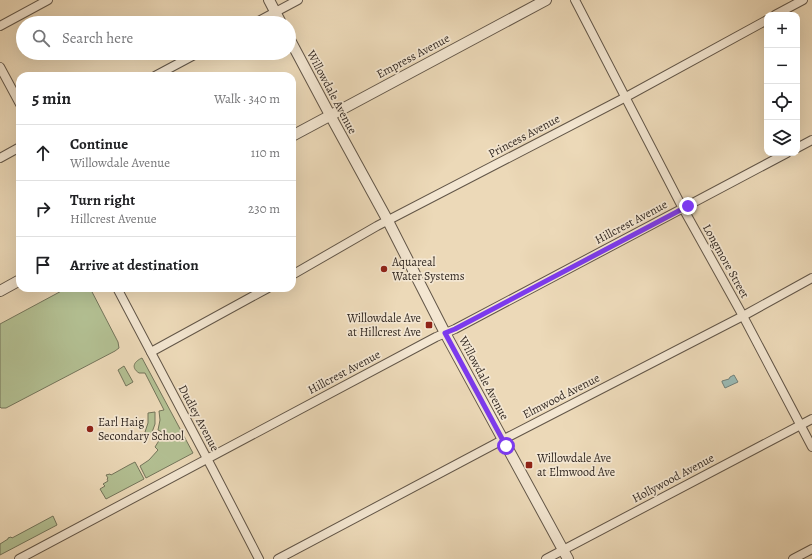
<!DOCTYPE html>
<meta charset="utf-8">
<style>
body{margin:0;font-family:Alegreya,serif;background:#f6f6f6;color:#202124}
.controls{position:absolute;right:12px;top:12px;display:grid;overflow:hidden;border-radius:8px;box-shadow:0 4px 16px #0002}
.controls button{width:36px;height:36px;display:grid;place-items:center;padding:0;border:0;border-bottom:1px solid #e0e0e0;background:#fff;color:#202124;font:20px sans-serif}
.stop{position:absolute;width:12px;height:12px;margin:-9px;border:3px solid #7c3aed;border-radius:50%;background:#fff}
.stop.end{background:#7c3aed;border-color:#fff;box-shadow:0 1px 4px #0008}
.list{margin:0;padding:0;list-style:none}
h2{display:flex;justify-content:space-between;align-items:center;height:52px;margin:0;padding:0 16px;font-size:17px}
h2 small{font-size:13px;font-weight:400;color:#757577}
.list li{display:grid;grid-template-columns:26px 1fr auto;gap:12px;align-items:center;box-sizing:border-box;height:56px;padding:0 16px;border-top:1px solid #e0e0e0}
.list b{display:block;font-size:15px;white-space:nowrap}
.list p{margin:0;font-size:13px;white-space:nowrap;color:#757577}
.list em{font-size:13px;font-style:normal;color:#757577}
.icon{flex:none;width:22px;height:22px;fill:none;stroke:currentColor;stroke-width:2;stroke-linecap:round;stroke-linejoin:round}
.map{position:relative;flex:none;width:812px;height:559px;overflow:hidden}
.search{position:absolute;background:#fff;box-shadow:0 4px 16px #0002;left:16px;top:16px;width:280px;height:44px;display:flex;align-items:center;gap:10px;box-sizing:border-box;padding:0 14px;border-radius:22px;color:#757577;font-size:15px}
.panel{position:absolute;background:#fff;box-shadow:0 4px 16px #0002;left:16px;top:72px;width:280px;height:220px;border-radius:12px}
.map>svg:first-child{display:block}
</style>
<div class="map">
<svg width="812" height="559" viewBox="0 0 812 559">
<rect width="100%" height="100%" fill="#ecd9b8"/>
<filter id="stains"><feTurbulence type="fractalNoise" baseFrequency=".005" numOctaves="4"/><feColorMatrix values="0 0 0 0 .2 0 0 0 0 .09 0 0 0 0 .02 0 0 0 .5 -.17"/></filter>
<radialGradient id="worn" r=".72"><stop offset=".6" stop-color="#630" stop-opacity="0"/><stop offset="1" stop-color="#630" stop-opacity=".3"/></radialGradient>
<!-- green -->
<g fill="#b3c093" stroke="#74755b">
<path d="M 67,288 L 90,288 L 118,342 L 119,348 L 115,351 L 6,408 L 1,408 L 0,407 L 0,324 Z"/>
<path d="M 142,358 L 193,453 L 146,478 L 140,466 L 149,460 L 158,450 L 155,447 L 160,439 L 162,432 L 158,430 L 160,420 L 159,411 L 164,410 L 145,373 L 139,373 C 130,367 135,361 142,358 Z"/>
<path d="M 124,366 L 133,382 L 126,386 L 118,370 Z"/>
<path d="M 155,412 L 155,424 L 151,435 L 145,432 L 148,423 L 148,413 Z"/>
<path d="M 135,462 L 144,479 L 106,499 L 100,489 L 105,486 L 103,484 L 108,481 L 107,479 L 108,478 L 106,475 L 110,474 L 111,475 L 129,465 Z"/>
<path d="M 53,516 L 57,525 L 0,555 L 0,544 L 8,539 L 8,538 L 11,537 L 12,538 Z"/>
</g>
<!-- water -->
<path fill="#99b9b3" stroke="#718079" d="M 734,375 L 738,382 L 725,388 L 722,382 L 722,381 L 729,379 L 730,377 Z"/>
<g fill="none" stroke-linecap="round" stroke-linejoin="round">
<!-- minor casing -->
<g stroke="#625648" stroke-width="10">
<g id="minor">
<path d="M 575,0 L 679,201 L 743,316 L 812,447"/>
<path d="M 775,15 L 803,0"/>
<path d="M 255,23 L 298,0"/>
<path d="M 0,26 L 48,0"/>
<path d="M 0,67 L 20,104"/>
<path d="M 155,76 L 198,53"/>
<path d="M 797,148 L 812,140"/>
<path d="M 0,158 L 20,147"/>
<path d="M 292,275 L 377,226 L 626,97 L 767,20"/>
<path d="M 117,288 L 212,468 L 259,559"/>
<path d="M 151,352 L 268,288"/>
<path d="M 19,559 L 436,337 L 455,329 L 787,153"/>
<path d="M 278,559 L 510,436 L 743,316 L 812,278"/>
<path d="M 546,559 L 812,419"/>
<path d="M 793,559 L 812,549"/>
</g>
</g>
<!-- tertiary casing -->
<g stroke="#625648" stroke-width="12">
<g id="tertiary">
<path d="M 269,0 L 281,23"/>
<path d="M 289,38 L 330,115 L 388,221 L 445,333 L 568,559"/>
<path d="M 292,136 L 546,0"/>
<path d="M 0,291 L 20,280"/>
</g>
</g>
<!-- minor -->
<use href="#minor" stroke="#f3e6d1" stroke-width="8"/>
<!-- tertiary -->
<use href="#tertiary" stroke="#f3e6d1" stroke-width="10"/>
</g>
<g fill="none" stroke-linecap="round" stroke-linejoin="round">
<!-- route -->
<path stroke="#7c3aed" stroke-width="5" d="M 506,446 L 445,333 L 455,329 L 688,206"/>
</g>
<!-- markers -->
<g fill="#8f2418" stroke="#f3e6d1" stroke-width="1.5">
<circle cx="384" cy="269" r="4"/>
<rect x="425" y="321" width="8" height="8" rx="2"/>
<circle cx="90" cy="429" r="4"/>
<rect x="525" y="461" width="8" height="8" rx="2"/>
</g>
<g text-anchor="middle" stroke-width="3.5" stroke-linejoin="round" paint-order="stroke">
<!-- street labels -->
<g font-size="12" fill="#342a23" stroke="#f3e6d1">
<text transform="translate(413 56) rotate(-28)" y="4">Empress Avenue</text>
<text transform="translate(332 92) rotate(62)" y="4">Willowdale Avenue</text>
<text transform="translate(524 136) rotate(-28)" y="4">Princess Avenue</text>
<text transform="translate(631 222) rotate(-28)" y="4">Hillcrest Avenue</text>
<text transform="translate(726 261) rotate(61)" y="4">Longmore Street</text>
<text transform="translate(344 372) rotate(-28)" y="4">Hillcrest Avenue</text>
<text transform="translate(484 378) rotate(62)" y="4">Willowdale Avenue</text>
<text transform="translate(561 396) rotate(-27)" y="4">Elmwood Avenue</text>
<text transform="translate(199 418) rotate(62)" y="4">Dudley Avenue</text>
<text transform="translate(673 478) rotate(-28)" y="4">Hollywood Avenue</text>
</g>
<!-- poi labels -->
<g font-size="12" fill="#342a23" stroke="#f3e6d1" text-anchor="start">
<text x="392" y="266">Aquareal<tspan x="392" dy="14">Water Systems</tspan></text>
<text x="421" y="322" text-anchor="end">Willowdale Ave<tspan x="421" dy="14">at Hillcrest Ave</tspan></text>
<text x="98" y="426">Earl Haig<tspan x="98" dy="14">Secondary School</tspan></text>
<text x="537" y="462">Willowdale Ave<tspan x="537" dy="14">at Elmwood Ave</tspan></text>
</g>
</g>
<rect width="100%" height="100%" filter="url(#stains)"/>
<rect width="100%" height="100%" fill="url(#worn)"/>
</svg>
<div class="controls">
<button>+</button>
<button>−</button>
<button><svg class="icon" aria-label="locate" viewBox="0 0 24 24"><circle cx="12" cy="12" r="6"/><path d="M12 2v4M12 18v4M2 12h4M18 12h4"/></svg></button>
<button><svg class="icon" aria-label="layers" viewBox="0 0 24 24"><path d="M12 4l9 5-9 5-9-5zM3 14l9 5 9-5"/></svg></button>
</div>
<div class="stop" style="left:506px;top:446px"></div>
<div class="stop end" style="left:688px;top:206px"></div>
<div class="search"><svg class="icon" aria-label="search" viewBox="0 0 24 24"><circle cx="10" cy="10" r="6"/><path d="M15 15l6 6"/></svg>Search here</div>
<section class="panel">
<h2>5 min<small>Walk · 340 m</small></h2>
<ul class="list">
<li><svg class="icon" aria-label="ahead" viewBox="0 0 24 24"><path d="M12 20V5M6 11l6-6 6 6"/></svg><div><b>Continue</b><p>Willowdale Avenue</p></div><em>110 m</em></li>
<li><svg class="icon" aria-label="right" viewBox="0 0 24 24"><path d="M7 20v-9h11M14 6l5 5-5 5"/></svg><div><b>Turn right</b><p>Hillcrest Avenue</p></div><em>230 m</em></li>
<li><svg class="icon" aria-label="arrive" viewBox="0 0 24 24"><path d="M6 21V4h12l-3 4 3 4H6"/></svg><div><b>Arrive at destination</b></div></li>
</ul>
</section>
</div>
